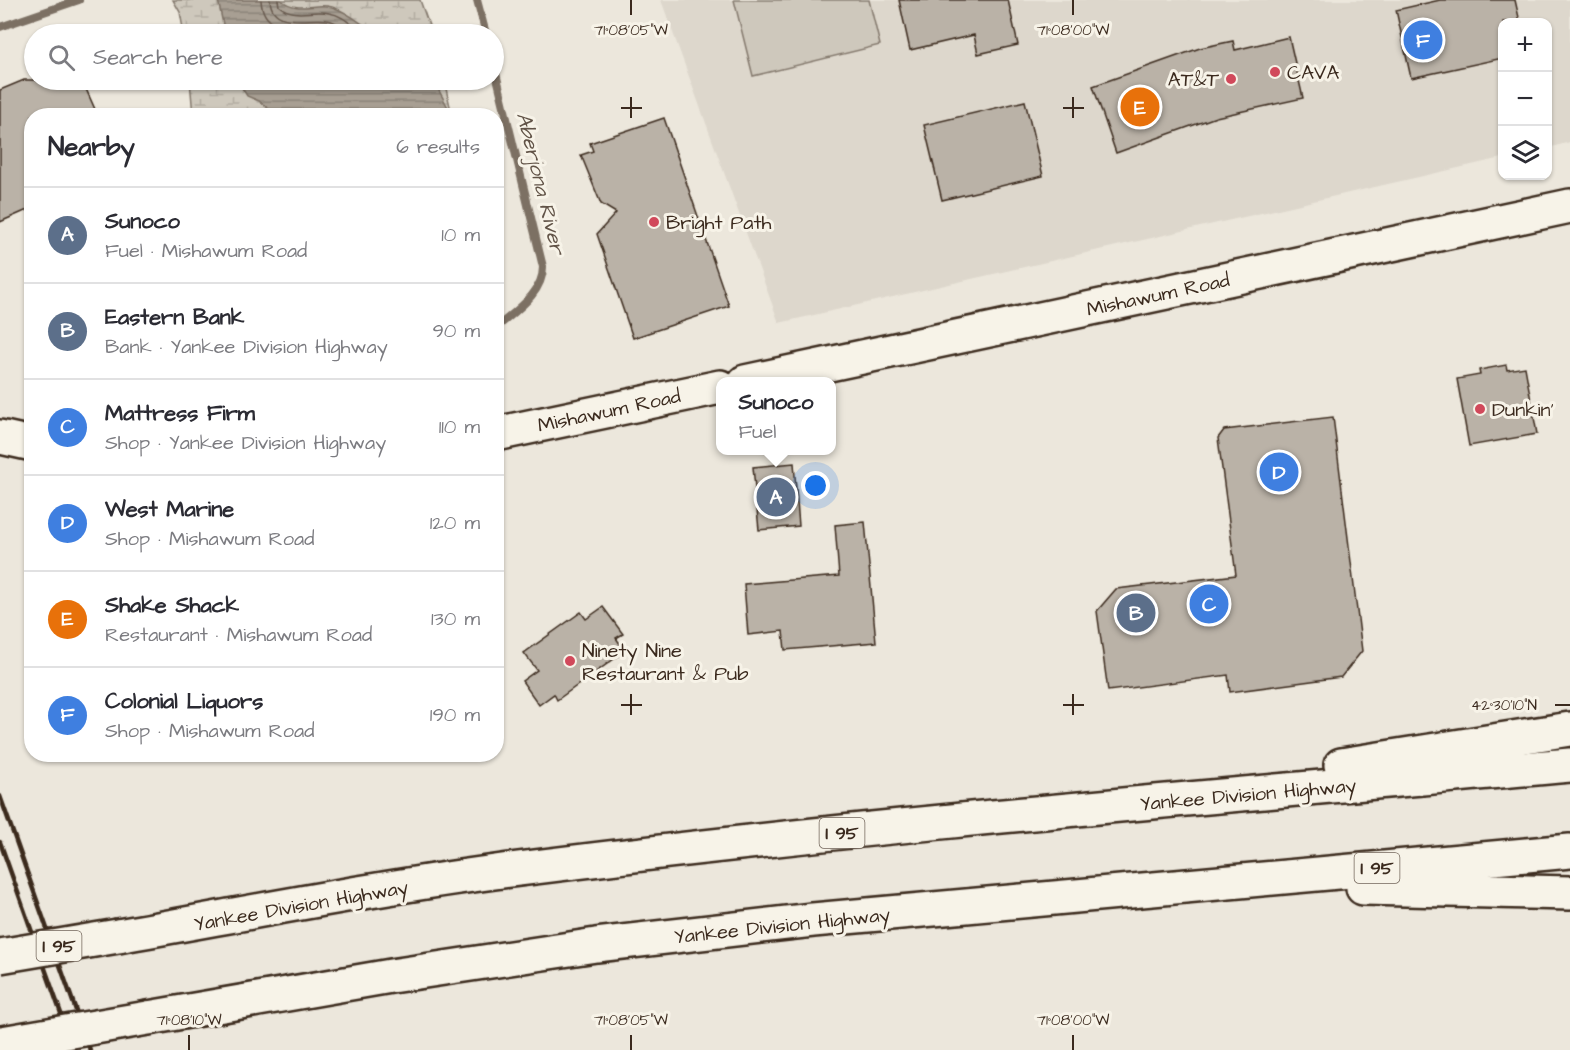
<!DOCTYPE html>
<meta charset="utf-8">
<style>
body{margin:0;font-family:"Architects Daughter",sans-serif;background:#f2f2f3;color:#2b2b33}
.controls{position:absolute;right:18px;top:18px;display:grid;overflow:hidden;border-radius:12px;box-shadow:0 2px 4px #0004}
.controls button{width:54px;height:54px;display:grid;place-items:center;padding:0;border:0;border-bottom:2px solid #e1e1e2;background:#fff;color:#2b2b33;font:30px sans-serif}
.you{position:absolute;left:816px;top:486px;width:21px;height:21px;margin:-15px;border:4px solid #fff;border-radius:50%;background:#1a73e8;box-shadow:0 0 0 9px #1a73e833}
.badge{display:grid;place-items:center;width:39px;height:39px;border-radius:50%;background:#7c3aed;color:#fff;font-size:20px;font-weight:700}
.pin{position:absolute;translate:-50% -50%;border:3px solid #fff;box-shadow:0 2px 6px #0006}
.popup{position:absolute;left:716px;top:377px;width:120px;height:78px;box-sizing:border-box;display:grid;place-content:center;border-radius:12px;background:#fff;filter:drop-shadow(0 2px 4px #0005);font-size:20px;white-space:nowrap;color:#7c7c81}
.popup b{font-size:22px;color:#2b2b33}
.popup::after{content:'';position:absolute;left:50%;top:100%;margin-left:-12px;border:12px solid transparent;border-top-color:#fff}
.list{margin:0;padding:0;list-style:none}
h2{display:flex;justify-content:space-between;align-items:center;height:78px;margin:0;padding:0 24px;font-size:26px}
h2 small{font-size:20px;font-weight:400;color:#7c7c81}
.list li{display:grid;grid-template-columns:39px 1fr auto;gap:18px;align-items:center;box-sizing:border-box;height:96px;padding:0 24px;border-top:2px solid #e1e1e2}
.list b{display:block;font-size:22px;white-space:nowrap}
.list p{margin:0;font-size:20px;white-space:nowrap;color:#7c7c81}
.list em{font-size:20px;font-style:normal;color:#7c7c81}
.icon{flex:none;width:33px;height:33px;fill:none;stroke:currentColor;stroke-width:2;stroke-linecap:round;stroke-linejoin:round}
.map{position:relative;flex:none;width:1570px;height:1050px;overflow:hidden}
.search{position:absolute;background:#fff;box-shadow:0 2px 4px #0004;left:24px;top:24px;width:480px;height:66px;display:flex;align-items:center;gap:15px;box-sizing:border-box;padding:0 21px;border-radius:33px;color:#7c7c81;font-size:22px}
.panel{position:absolute;background:#fff;box-shadow:0 2px 4px #0004;left:24px;top:108px;width:480px;height:654px;border-radius:24px}
.map>svg:first-child{display:block}
</style>
<div class="map">
<svg width="1570" height="1050" viewBox="0 0 1570 1050">
<defs>
<pattern id="wetland-marsh" width="20" height="14" patternUnits="userSpaceOnUse" patternTransform="scale(1.5)"><rect width="20" height="14" fill="#cec8bc"/><path d="M1 5h8M5 5V1M11 12h8M15 12V8" fill="none" stroke="#b2aca1"/></pattern>
<pattern id="water-rules" width="6" height="5" patternUnits="userSpaceOnUse" patternTransform="scale(1.5)"><rect width="6" height="5" fill="#a89f93"/><path d="M0 2.5h6" fill="none" stroke="#8a8277"/></pattern>
</defs>
<rect width="100%" height="100%" fill="#ece7dc"/>
<filter id="ink" filterUnits="userSpaceOnUse"><feTurbulence type="fractalNoise" baseFrequency=".0167" numOctaves="2"/><feDisplacementMap in="SourceGraphic" scale="12" xChannelSelector="R" yChannelSelector="G"/><feConvolveMatrix kernelMatrix="1 2 1 2 8 2 1 2 1" color-interpolation-filters="sRGB"/></filter>
<g filter="url(#ink)">
<!-- built -->
<path fill="#ddd7cc" d="M 661,0 L 1570,0 L 1570,142 L 1548,148 L 1548,22 L 1502,22 L 1502,158 L 779,323 Z"/>
<!-- grass -->
<path fill="#cec8bc" stroke="#84796d" stroke-width="1.5" d="M 734,0 L 869,0 L 880,45 L 753,76 Z"/>
<!-- wetland -->
<g fill="url(#wetland-marsh)" stroke="#84796d" stroke-width="1.5">
<path d="M 173,0 L 420,0 L 432,34 L 184,34 L 180,12 Z"/>
<path d="M 190,80 L 444,80 L 452,115 L 193,115 Z"/>
</g>
<!-- water -->
<g fill="url(#water-rules)" stroke="#7c7064" stroke-width="1.5">
<path d="M 218,0 L 281,0 C 299,14 314,2 332,7 C 349,12 362,25 377,34 L 225,34 Z"/>
<path d="M 237,80 L 428,80 L 437,87 L 452,115 L 276,115 L 259,101 L 247,96 Z"/>
</g>
<g fill="none" stroke-linecap="round" stroke-linejoin="round">
<!-- shore -->
<g stroke="#67594d" stroke-width="1.5">
<path d="M 261,0 C 263,42 315,22 338,34"/>
<path d="M 270,0 C 272,29 309,17 327,20 C 337,21 345,29 352,34"/>
<path d="M 278,0 L 279,6 C 295,19 312,9 329,13 C 344,15 353,27 365,34"/>
</g>
<!-- stream -->
<g stroke="#7c7064" stroke-width="8">
<path d="M 477,0 L 486,34"/>
<path d="M 0,27 L 79,0"/>
<path d="M 494,65 L 543,267 C 543,294 515,311 496,328"/>
</g>
</g>
<!-- building -->
<g fill="#bab2a7" stroke="#3b2a1e" stroke-width="1.5">
<path d="M 899,0 L 1008,0 L 1018,45 L 978,54 L 974,35 L 910,50 Z"/>
<path d="M 1440,0 L 1515,0 L 1520,22 L 1503,22 L 1503,58 L 1411,78 L 1396,10 Z"/>
<path d="M 1289,37 L 1303,98 L 1216,117 L 1116,153 L 1093,86 L 1200,48 L 1233,41 L 1235,50 Z"/>
<path d="M 24,80 L 82,80 L 98,116 L 32,116 L 32,208 L 0,222 L 0,90 Z"/>
<path d="M 1025,101 L 1043,176 L 942,200 L 924,125 Z"/>
<path d="M 664,118 L 729,306 L 633,338 L 597,234 L 616,213 L 601,204 L 581,155 L 593,151 L 590,143 Z"/>
<path d="M 1506,365 L 1507,370 L 1525,367 L 1537,434 L 1469,446 L 1457,379 L 1480,375 L 1479,370 Z"/>
<path d="M 1333,417 L 1362,651 L 1341,677 L 1230,692 L 1228,675 L 1108,691 L 1097,611 L 1116,589 L 1236,575 L 1218,438 L 1224,430 Z"/>
<path d="M 794,463 L 799,526 L 759,530 L 753,467 Z"/>
<path d="M 865,522 L 876,642 L 785,650 L 783,631 L 748,635 L 744,584 L 839,576 L 835,525 Z"/>
<path d="M 603,607 L 623,634 L 616,638 L 625,651 L 557,700 L 554,694 L 539,705 L 522,681 L 537,670 L 524,653 L 581,612 L 586,619 Z"/>
</g>
<g fill="none" stroke-linecap="round" stroke-linejoin="round">
<!-- major casing -->
<g stroke="#3b2a1e" stroke-width="38">
<g id="major">
<path d="M 745,382 L 1570,206"/>
<path d="M 496,434 L 720,387"/>
<path d="M 0,437 L 32,444"/>
</g>
</g>
<!-- highway casing -->
<g stroke="#3b2a1e" stroke-width="38">
<g id="highway">
<path d="M 1341,765 L 1570,729"/>
<path d="M 1363,888 L 1570,893"/>
<path d="M 118,936 C 243,914 369,889 495,872 C 852,826 1211,797 1570,765"/>
<path d="M 148,1018 L 391,976 L 596,945 L 813,920 L 1570,851"/>
</g>
</g>
<!-- major -->
<use href="#major" stroke="#f7f3e8" stroke-width="33"/>
<!-- highway -->
<use href="#highway" stroke="#f7f3e8" stroke-width="33"/>
<!-- rail -->
<g stroke="#3b2a1e" stroke-width="4.5">
<path d="M 0,796 L 90,1050"/>
<path d="M 0,842 L 74,1050"/>
</g>
<!-- highway-bridge casing -->
<g stroke="#3b2a1e" stroke-width="38" stroke-linecap="butt">
<g id="highway-bridge">
<path d="M 0,956 L 118,936"/>
<path d="M 2,1043 L 148,1018"/>
</g>
</g>
<!-- highway-bridge -->
<use href="#highway-bridge" stroke="#f7f3e8" stroke-width="33"/>
</g>
</g>
<!-- ticks -->
<path fill="none" stroke="#3b2a1e" stroke-width="2" d="M 631,0 L 631,15M 1073,0 L 1073,15M 631,97 L 631,118M 1073,97 L 1073,118M 621,108 L 642,108M 1063,108 L 1084,108M 631,694 L 631,715M 1073,694 L 1073,715M 621,705 L 642,705M 1063,705 L 1084,705M 1555,705 L 1570,705M 189,1035 L 189,1050M 631,1035 L 631,1050M 1073,1035 L 1073,1050"/>
<!-- markers -->
<g fill="#d1495b" stroke="#f7f3e8" stroke-width="2">
<circle cx="1275" cy="72" r="6"/>
<circle cx="1231" cy="79" r="6"/>
<circle cx="654" cy="222" r="6"/>
<circle cx="1480" cy="409" r="6"/>
<circle cx="570" cy="661" r="6"/>
</g>
<g text-anchor="middle" stroke-width="6" stroke-linejoin="round" paint-order="stroke">
<!-- shield labels -->
<g fill="#f7f3e8" stroke="#73665b" stroke-width="1.5">
<rect x="819.5" y="818" width="45" height="30" rx="4.5"/>
<rect x="1354.5" y="853" width="45" height="30" rx="4.5"/>
<rect x="36.5" y="931" width="45" height="30" rx="4.5"/>
</g>
<g font-size="18" font-weight="bold" fill="#3b2a1e">
<text x="842" y="839">I 95</text>
<text x="1377" y="874">I 95</text>
<text x="59" y="952">I 95</text>
</g>
<!-- poi labels -->
<g font-size="20" fill="#3b2a1e" stroke="#f7f3e8" text-anchor="start">
<text x="1287" y="79">CAVA</text>
<text x="1219" y="86" text-anchor="end">AT&amp;T</text>
<text x="666" y="229">Bright Path</text>
<text x="1492" y="416">Dunkin'</text>
<text x="582" y="657">Ninety Nine<tspan x="582" dy="23">Restaurant &amp; Pub</tspan></text>
</g>
<!-- street labels -->
<g font-size="20" fill="#3b2a1e" stroke="#f7f3e8">
<text transform="translate(1158 294) rotate(-12)" y="7">Mishawum Road</text>
<text transform="translate(609 410) rotate(-12)" y="7">Mishawum Road</text>
<text transform="translate(1248 794) rotate(-5)" y="7">Yankee Division Highway</text>
<text transform="translate(301 905) rotate(-10)" y="7">Yankee Division Highway</text>
<text transform="translate(782 925) rotate(-6)" y="7">Yankee Division Highway</text>
</g>
<!-- water labels -->
<g font-size="21" font-style="italic" fill="#615347" stroke="#f7f3e8">
<text transform="translate(541 183) rotate(76)" y="7">Aberjona River</text>
</g>
</g>
<g font-size="15" text-anchor="middle" fill="#3b2a1e" stroke="#f7f3e8" stroke-width="6" stroke-linejoin="round" paint-order="stroke">
<text x="631" y="35">71°08'05"W</text>
<text x="1073" y="35">71°08'00"W</text>
<text x="1504" y="710">42°30'10"N</text>
<text x="189" y="1025">71°08'10"W</text>
<text x="631" y="1025">71°08'05"W</text>
<text x="1073" y="1025">71°08'00"W</text>
</g>
</svg>
<div class="controls">
<button>+</button>
<button>−</button>
<button><svg class="icon" aria-label="layers" viewBox="0 0 24 24"><path d="M12 4l9 5-9 5-9-5zM3 14l9 5 9-5"/></svg></button>
</div>
<div class="you"></div>
<div class="pin badge" style="left:776px;top:497px;background:#5c6f8a">A</div>
<div class="popup"><b>Sunoco</b>Fuel</div>
<div class="pin badge" style="left:1136px;top:613px;background:#5c6f8a">B</div>
<div class="pin badge" style="left:1209px;top:604px;background:#3f7fe0">C</div>
<div class="pin badge" style="left:1279px;top:472px;background:#3f7fe0">D</div>
<div class="pin badge" style="left:1140px;top:107px;background:#e8710a">E</div>
<div class="pin badge" style="left:1423px;top:40px;background:#3f7fe0">F</div>
<div class="search"><svg class="icon" aria-label="search" viewBox="0 0 24 24"><circle cx="10" cy="10" r="6"/><path d="M15 15l6 6"/></svg>Search here</div>
<section class="panel">
<h2>Nearby<small>6 results</small></h2>
<ul class="list">
<li><span class="badge" style="background:#5c6f8a">A</span><div><b>Sunoco</b><p>Fuel · Mishawum Road</p></div><em>10 m</em></li>
<li><span class="badge" style="background:#5c6f8a">B</span><div><b>Eastern Bank</b><p>Bank · Yankee Division Highway</p></div><em>90 m</em></li>
<li><span class="badge" style="background:#3f7fe0">C</span><div><b>Mattress Firm</b><p>Shop · Yankee Division Highway</p></div><em>110 m</em></li>
<li><span class="badge" style="background:#3f7fe0">D</span><div><b>West Marine</b><p>Shop · Mishawum Road</p></div><em>120 m</em></li>
<li><span class="badge" style="background:#e8710a">E</span><div><b>Shake Shack</b><p>Restaurant · Mishawum Road</p></div><em>130 m</em></li>
<li><span class="badge" style="background:#3f7fe0">F</span><div><b>Colonial Liquors</b><p>Shop · Mishawum Road</p></div><em>190 m</em></li>
</ul>
</section>
</div>
